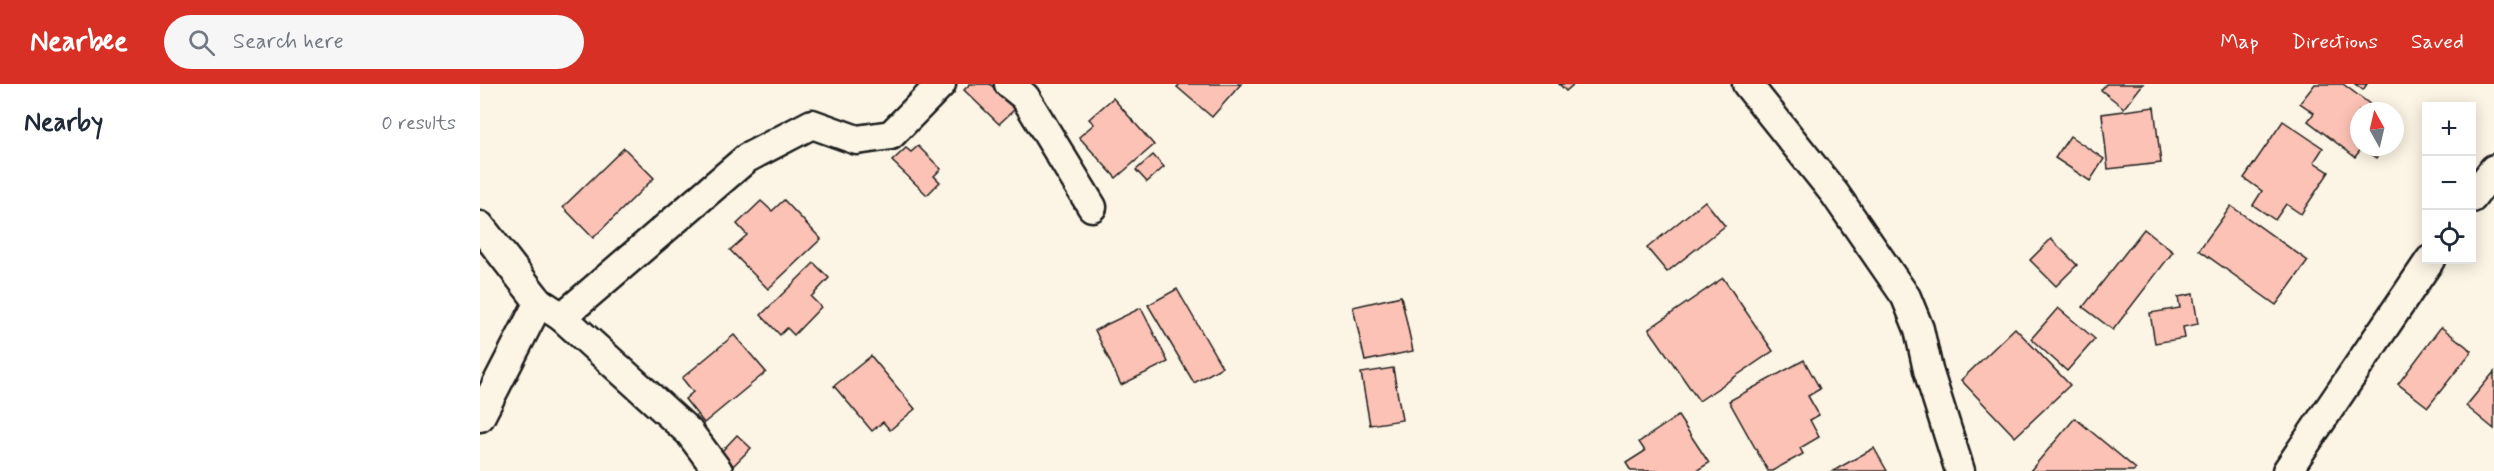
<!DOCTYPE html>
<meta charset="utf-8">
<style>
body{margin:0;font-family:Mynerve,sans-serif;background:#f6f6f7;color:#1f2937}
.controls{position:absolute;right:18px;top:18px;display:grid;overflow:hidden;border-radius:0px;box-shadow:0 3px 15px #0003}
.controls button{width:54px;height:54px;display:grid;place-items:center;padding:0;border:0;border-bottom:2px solid #e0e1e3;background:#fff;color:#1f2937;font:30px sans-serif}
.compass{position:absolute;left:1870px;top:18px;width:54px;height:54px;border-radius:50%;background:#fff;box-shadow:0 3px 15px #0003;rotate:352deg}
.list{margin:0;padding:0;list-style:none}
h2{display:flex;justify-content:space-between;align-items:center;height:78px;margin:0;padding:0 24px;font-size:26px}
h2 small{font-size:20px;font-weight:400;color:#747a83}
.icon{flex:none;width:33px;height:33px;fill:none;stroke:currentColor;stroke-width:2;stroke-linecap:round;stroke-linejoin:round}
.map{position:relative;flex:none;width:2014px;height:387px;overflow:hidden}
header{display:flex;align-items:center;gap:36px;box-sizing:border-box;height:84px;padding:0 30px;background:#d93025;color:#fff}
header strong{font-size:28px}
nav{display:flex;gap:33px;margin-inline-start:auto;font-size:21px}
.search{width:420px;height:54px;background:#f6f6f7;display:flex;align-items:center;gap:15px;box-sizing:border-box;padding:0 21px;border-radius:33px;color:#747a83;font-size:22px}
main{display:flex}
aside{flex:1;background:#fff}
.map>svg:first-child{display:block}
</style>
<header>
<strong>Nearbee</strong>
<div class="search"><svg class="icon" aria-label="search" viewBox="0 0 24 24"><circle cx="10" cy="10" r="6"/><path d="M15 15l6 6"/></svg>Search here</div>
<nav><a>Map</a><a>Directions</a><a>Saved</a></nav>
</header>
<main>
<aside>
<h2>Nearby<small>0 results</small></h2>
<ul class="list">
</ul>
</aside>
<div class="map">
<svg width="2014" height="387" viewBox="0 0 2014 387">
<rect width="100%" height="100%" fill="#fcf5e5"/>
<filter id="ink" filterUnits="userSpaceOnUse"><feTurbulence type="fractalNoise" baseFrequency=".0167" numOctaves="2"/><feDisplacementMap in="SourceGraphic" scale="12" xChannelSelector="R" yChannelSelector="G"/><feConvolveMatrix kernelMatrix="1 2 1 2 8 2 1 2 1" color-interpolation-filters="sRGB"/></filter>
<g filter="url(#ink)">
<!-- building -->
<g fill="#fcc2b5" stroke="#1c1c1c" stroke-width="1.5">
<path d="M 490,0 L 510,0 L 535,25 L 519,40 L 484,6 Z"/>
<path d="M 700,0 L 761,0 L 732,33 L 697,3 Z"/>
<path d="M 1079,0 L 1094,0 L 1086,7 Z"/>
<path d="M 1626,0 L 1663,0 L 1644,24 L 1621,6 Z"/>
<path d="M 1835,0 L 1863,0 L 1899,27 L 1879,27 L 1879,63 L 1905,63 L 1896,74 L 1882,64 L 1875,73 L 1828,37 L 1834,29 L 1820,19 Z"/>
<path d="M 1875,0 L 1887,0 L 1883,6 Z"/>
<path d="M 633,14 L 674,61 L 636,94 L 599,53 L 614,40 L 609,35 Z"/>
<path d="M 1674,23 L 1681,79 L 1628,85 L 1622,30 Z"/>
<path d="M 1803,37 L 1843,64 L 1834,78 L 1849,88 L 1821,130 L 1806,120 L 1795,136 L 1773,121 L 1782,107 L 1764,94 Z"/>
<path d="M 1590,52 L 1624,75 L 1610,97 L 1575,74 Z"/>
<path d="M 438,62 L 461,85 L 454,92 L 460,98 L 447,111 L 412,77 L 426,64 L 431,68 Z"/>
<path d="M 144,64 L 174,94 L 113,154 L 83,123 Z"/>
<path d="M 673,71 L 684,83 L 667,98 L 656,86 Z"/>
<path d="M 304,116 L 341,155 L 288,205 L 250,166 L 267,151 L 257,140 L 281,117 L 292,127 Z"/>
<path d="M 1225,117 L 1245,142 L 1187,188 L 1167,164 Z"/>
<path d="M 1751,122 L 1828,177 L 1796,221 L 1719,166 Z"/>
<path d="M 1664,145 L 1693,168 L 1633,246 L 1603,223 Z"/>
<path d="M 1571,155 L 1597,181 L 1576,202 L 1550,176 Z"/>
<path d="M 334,179 L 349,194 L 331,213 L 341,223 L 314,251 L 307,244 L 300,251 L 281,231 Z"/>
<path d="M 1243,194 L 1293,267 L 1219,317 L 1169,245 Z"/>
<path d="M 697,205 L 742,283 L 714,299 L 668,221 Z"/>
<path d="M 1713,210 L 1718,240 L 1703,243 L 1705,254 L 1675,259 L 1670,229 L 1700,224 L 1698,213 Z"/>
<path d="M 921,212 L 933,267 L 885,277 L 873,223 Z"/>
<path d="M 661,224 L 688,278 L 641,301 L 615,246 Z"/>
<path d="M 1578,224 L 1615,255 L 1587,287 L 1551,255 Z"/>
<path d="M 1961,243 L 1992,267 L 1948,323 L 1918,300 Z"/>
<path d="M 1535,244 L 1590,301 L 1535,353 L 1481,296 Z"/>
<path d="M 254,251 L 286,288 L 224,339 L 205,315 L 213,308 L 202,294 Z"/>
<path d="M 391,272 L 435,325 L 410,346 L 403,338 L 392,347 L 354,302 Z"/>
<path d="M 1324,276 L 1340,305 L 1328,312 L 1339,331 L 1330,336 L 1339,353 L 1320,364 L 1323,370 L 1292,387 L 1288,387 L 1249,317 Z"/>
<path d="M 913,284 L 922,336 L 890,341 L 881,289 Z"/>
<path d="M 2014,288 L 2014,345 L 1986,322 Z"/>
<path d="M 1198,332 L 1229,379 L 1216,387 L 1151,387 L 1146,379 L 1165,367 L 1159,358 Z"/>
<path d="M 1595,334 L 1656,385 L 1653,387 L 1550,387 Z"/>
<path d="M 257,351 L 271,364 L 253,382 L 240,369 Z"/>
<path d="M 1394,364 L 1407,387 L 1353,387 Z"/>
</g>
<g fill="none" stroke-linecap="round" stroke-linejoin="round">
<!-- minor casing -->
<g stroke="#1c1c1c" stroke-width="33">
<g id="minor">
<path d="M 529,0 L 545,13 L 612,123"/>
<path d="M 1267,0 L 1355,110 L 1426,213 L 1439,245 L 1448,286 L 1480,387"/>
<path d="M 1992,114 L 2014,85"/>
<path d="M 0,142 L 59,218 L 82,233 L 209,348 L 238,387"/>
<path d="M 82,233 L 267,74 L 332,40 L 377,56 L 411,51 L 461,0"/>
<path d="M 0,333 L 59,218"/>
<path d="M 1807,387 L 1950,176"/>
</g>
</g>
<!-- minor -->
<use href="#minor" stroke="#fcf5e5" stroke-width="28"/>
</g>
</g>
</svg>
<div class="controls">
<button>+</button>
<button>−</button>
<button><svg class="icon" aria-label="locate" viewBox="0 0 24 24"><circle cx="12" cy="12" r="6"/><path d="M12 2v4M12 18v4M2 12h4M18 12h4"/></svg></button>
</div>
<svg class="compass" viewBox="-18 -18 36 36"><path d="M0-13l5 13h-10z" fill="#e53935"/><path d="M0 13l5-13h-10z" fill="#747a83"/></svg>
</div>
</main>
